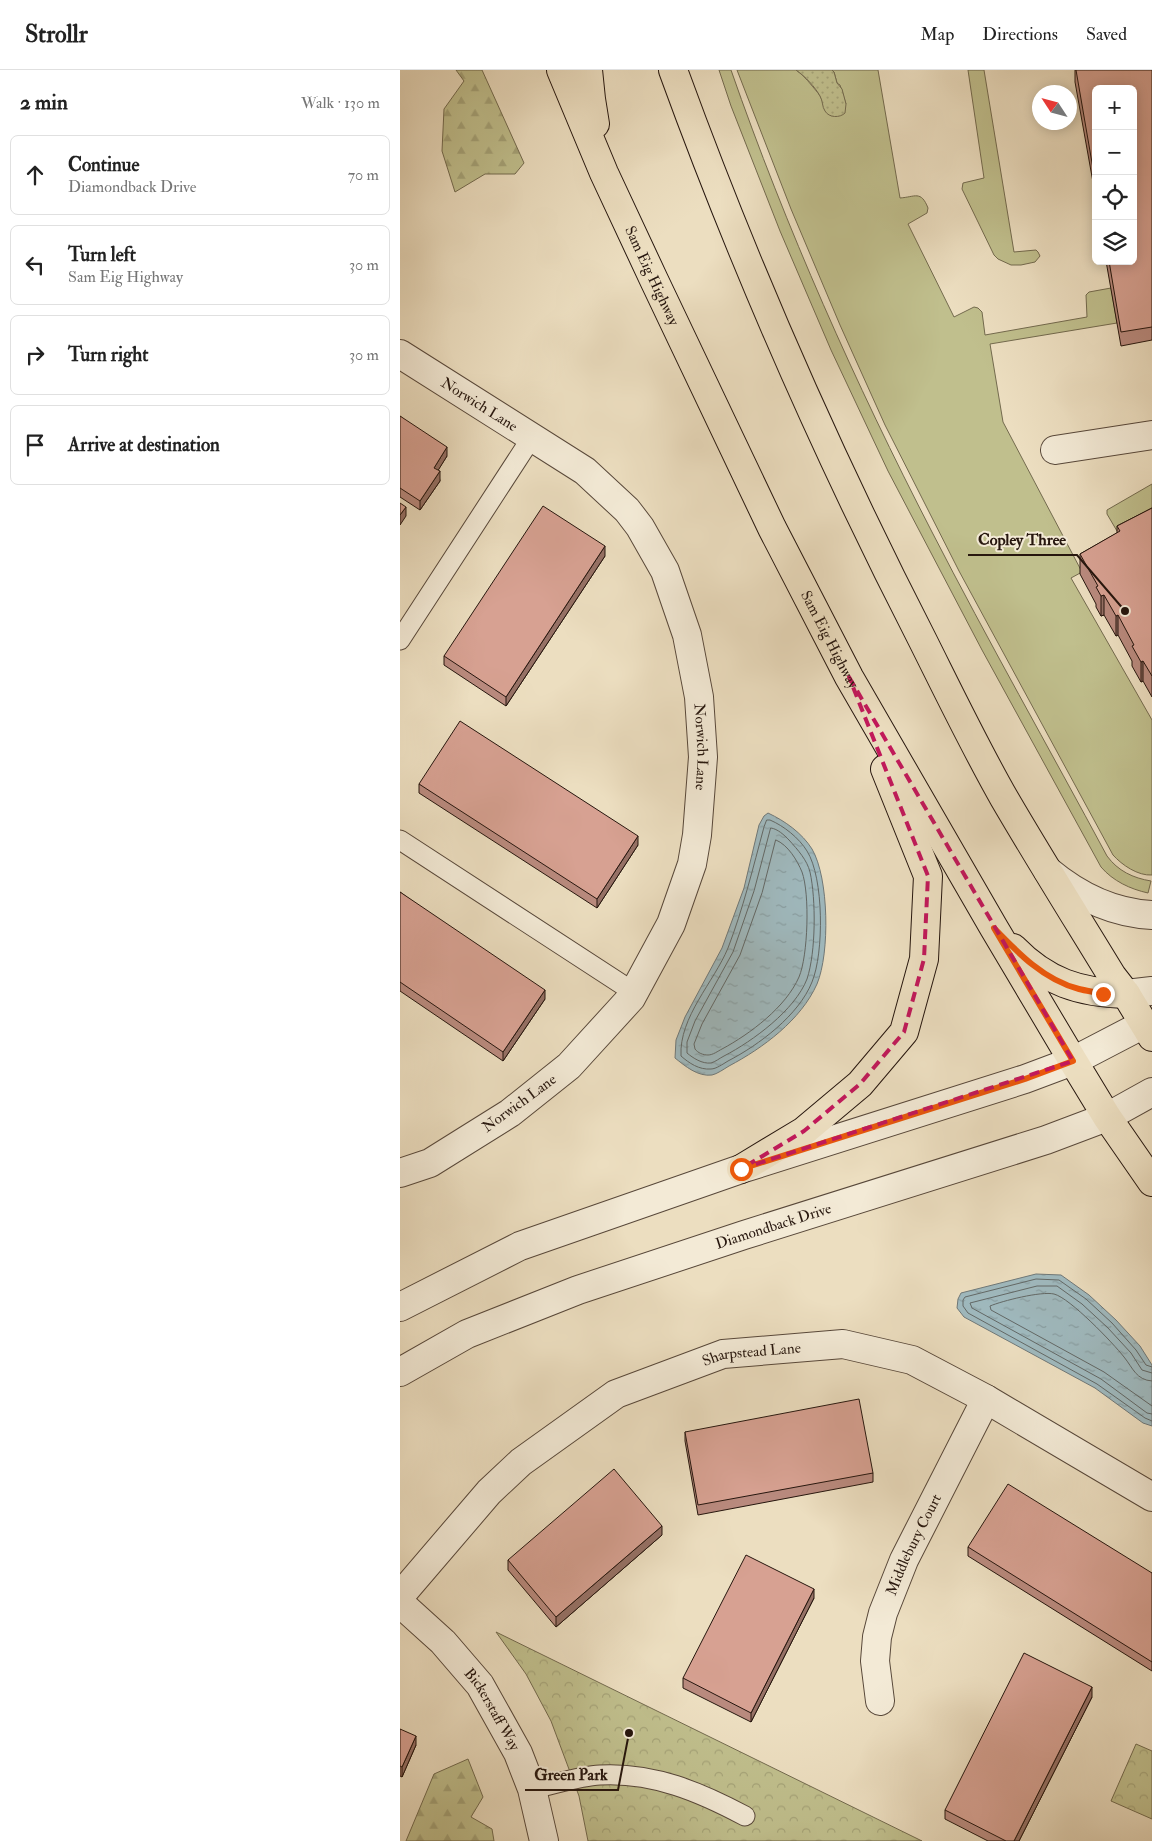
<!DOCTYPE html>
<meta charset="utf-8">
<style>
body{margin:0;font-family:"IM FELL Double Pica",serif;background:#f6f6f6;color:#222}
.controls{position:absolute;right:15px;top:15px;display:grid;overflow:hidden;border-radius:8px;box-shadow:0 2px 12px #0003}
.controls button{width:45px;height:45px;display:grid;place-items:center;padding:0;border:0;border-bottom:1px solid #e0e0e0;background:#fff;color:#222;font:25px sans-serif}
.compass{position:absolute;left:632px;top:15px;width:45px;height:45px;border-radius:50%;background:#fff;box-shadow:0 2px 12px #0003;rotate:306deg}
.stop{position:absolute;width:15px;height:15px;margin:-11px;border:4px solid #ea580c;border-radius:50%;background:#fff}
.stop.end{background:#ea580c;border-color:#fff;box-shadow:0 1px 5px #0008}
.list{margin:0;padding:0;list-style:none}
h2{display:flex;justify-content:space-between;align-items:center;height:65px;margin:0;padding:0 20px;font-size:21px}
h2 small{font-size:16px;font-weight:400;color:#767676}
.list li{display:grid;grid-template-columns:32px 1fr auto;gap:15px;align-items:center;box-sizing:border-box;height:80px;margin:0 10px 10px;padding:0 10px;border:1px solid #e0e0e0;border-radius:8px}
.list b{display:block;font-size:19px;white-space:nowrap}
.list p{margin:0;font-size:16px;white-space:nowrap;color:#767676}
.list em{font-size:16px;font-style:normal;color:#767676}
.icon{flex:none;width:28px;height:28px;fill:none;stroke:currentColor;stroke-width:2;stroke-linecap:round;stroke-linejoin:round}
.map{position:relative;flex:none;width:752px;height:1771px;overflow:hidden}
header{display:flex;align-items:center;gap:30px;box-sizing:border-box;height:70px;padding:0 25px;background:#fff;border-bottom:1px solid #e0e0e0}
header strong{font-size:24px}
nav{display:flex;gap:28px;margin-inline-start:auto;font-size:18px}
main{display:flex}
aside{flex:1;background:#fff}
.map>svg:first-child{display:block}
</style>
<header>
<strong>Strollr</strong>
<nav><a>Map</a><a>Directions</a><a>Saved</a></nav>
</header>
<main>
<aside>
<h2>2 min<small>Walk · 130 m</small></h2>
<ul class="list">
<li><svg class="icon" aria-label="ahead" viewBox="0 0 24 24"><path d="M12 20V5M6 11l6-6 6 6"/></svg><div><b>Continue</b><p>Diamondback Drive</p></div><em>70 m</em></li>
<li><svg class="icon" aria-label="left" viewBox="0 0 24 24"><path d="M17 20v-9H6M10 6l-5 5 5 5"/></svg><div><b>Turn left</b><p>Sam Eig Highway</p></div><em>30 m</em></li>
<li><svg class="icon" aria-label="right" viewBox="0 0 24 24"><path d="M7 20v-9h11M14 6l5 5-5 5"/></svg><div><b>Turn right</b></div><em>30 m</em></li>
<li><svg class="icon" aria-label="arrive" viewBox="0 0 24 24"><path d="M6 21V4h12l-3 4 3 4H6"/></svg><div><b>Arrive at destination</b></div></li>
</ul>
</aside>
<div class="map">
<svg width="752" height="1771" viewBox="0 0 752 1771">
<defs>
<pattern id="forest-firs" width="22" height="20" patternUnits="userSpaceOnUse" patternTransform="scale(1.25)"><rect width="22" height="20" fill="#c0bf8d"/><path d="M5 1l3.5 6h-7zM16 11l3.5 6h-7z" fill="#a5a378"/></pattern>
<pattern id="park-crowns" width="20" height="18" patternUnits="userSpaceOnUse" patternTransform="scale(1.25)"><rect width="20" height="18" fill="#c0bf8d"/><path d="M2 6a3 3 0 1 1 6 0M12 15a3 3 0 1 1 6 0" fill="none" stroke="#a5a378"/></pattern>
<pattern id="garden-dots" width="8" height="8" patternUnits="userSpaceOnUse" patternTransform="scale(1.25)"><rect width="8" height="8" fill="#c0bf8d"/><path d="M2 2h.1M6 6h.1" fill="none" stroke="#a5a378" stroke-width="1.8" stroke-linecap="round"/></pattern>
<pattern id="water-ripples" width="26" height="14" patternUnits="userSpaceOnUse" patternTransform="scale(1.25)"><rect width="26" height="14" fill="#9fb9be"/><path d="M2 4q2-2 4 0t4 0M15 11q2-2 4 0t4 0" fill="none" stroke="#899ea2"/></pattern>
</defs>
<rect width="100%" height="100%" fill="#ecdec0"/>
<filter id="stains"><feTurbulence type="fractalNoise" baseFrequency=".004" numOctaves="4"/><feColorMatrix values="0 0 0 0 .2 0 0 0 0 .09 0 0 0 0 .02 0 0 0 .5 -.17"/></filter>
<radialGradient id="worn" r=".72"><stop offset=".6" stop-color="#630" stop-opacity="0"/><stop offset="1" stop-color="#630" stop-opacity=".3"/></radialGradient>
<!-- grass -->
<g fill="#c0bf8d" stroke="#736a4e">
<path d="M 319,0 L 331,0 C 386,158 455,313 532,462 C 588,571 649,678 707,786 C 718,801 733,808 751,811 L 748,823 C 730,819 713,811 701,797 L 582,580 L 488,401 L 431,280 L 380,161 L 331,36 Z"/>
<path d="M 337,0 L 396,0 C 405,6 411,15 418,23 C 425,31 422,41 432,46 L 446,34 L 440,15 L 437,13 L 434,2 L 432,0 L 478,0 L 500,128 C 515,127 521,120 528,138 L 527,143 L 508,154 L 554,247 L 574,237 L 578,238 L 582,242 L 585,265 L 687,247 L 686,225 L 689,222 L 711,218 L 717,253 L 590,274 L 603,352 L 682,502 L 671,508 L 752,650 L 752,805 C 738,806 722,795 713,785 L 559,501 L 485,355 L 440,255 L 391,139 Z"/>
<path d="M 568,0 L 584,0 L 614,182 L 636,180 L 638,182 L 640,186 L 635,192 L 621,195 L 611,195 L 598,189 L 594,185 L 562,119 L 563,113 L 584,108 Z"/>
<path d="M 752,414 L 752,442 L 717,461 L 707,444 L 707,440 Z"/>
</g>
<!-- forest -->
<g fill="url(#forest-firs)" stroke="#736a4e">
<path d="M 56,0 L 82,0 L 124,93 L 115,104 L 85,104 L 55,122 L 42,81 L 44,39 L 64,11 Z"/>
<path d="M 68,1689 L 83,1727 L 71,1747 L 92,1759 L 94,1771 L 6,1771 L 34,1704 Z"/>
</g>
<!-- park -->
<g fill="url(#park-crowns)" stroke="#736a4e">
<path d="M 96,1562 L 522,1771 L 188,1771 L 179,1726 L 151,1651 L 126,1604 Z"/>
<path d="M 736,1674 L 752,1681 L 752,1749 L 711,1731 Z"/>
</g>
<!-- garden -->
<path fill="url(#garden-dots)" stroke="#736a4e" d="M 396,0 L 432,0 L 434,2 L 437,13 L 442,19 L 446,34 L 445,43 C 440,48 429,48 425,41 C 422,37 423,31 420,26 C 415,17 405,6 396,0 Z"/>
<!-- water -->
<g fill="url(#water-ripples)" stroke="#6f7878">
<path d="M 368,743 C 385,751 402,763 412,779 C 429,808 430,883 417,914 C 401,950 363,978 329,996 C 324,999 317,1004 312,1005 C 298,1007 285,996 275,988 L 276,970 L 285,947 L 322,878 L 344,818 L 359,755 L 364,746 Z"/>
<path d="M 636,1204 L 661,1205 L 689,1225 L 716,1250 L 740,1276 L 752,1295 L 752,1356 L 743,1353 L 695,1318 L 564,1247 L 557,1238 L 558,1229 L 561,1223 Z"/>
</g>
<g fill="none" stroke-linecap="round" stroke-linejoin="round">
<!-- shore -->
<g stroke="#626866" stroke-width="1">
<path d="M 367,750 L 370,750 C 384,756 399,768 407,781 C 424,808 424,883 412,912 C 399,945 359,975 328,991 C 323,994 316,999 311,999 C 299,1000 289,993 281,986 C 279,947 314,912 328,878 C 343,839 353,798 364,757 Z"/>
<path d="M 371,758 C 378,759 384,765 389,770 C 398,780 407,790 410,802 C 416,829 416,882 407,909 C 395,940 353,971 324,986 C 320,988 315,992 311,993 C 302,994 293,988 287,983 L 287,972 L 295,951 L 333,882 L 354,821 Z"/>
<path d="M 376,770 C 388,775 397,790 402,802 C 410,824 408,886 399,907 C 386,937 350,964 322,979 C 318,981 313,985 308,985 C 303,985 298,983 295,979 L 294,974 L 302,954 L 340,885 L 362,823 Z"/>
<path d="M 752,1297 L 746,1295 L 736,1280 L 712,1253 L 686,1229 L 659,1210 L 636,1209 L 565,1227 L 563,1230 L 563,1236 L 568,1243 L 697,1314 L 745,1348 L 752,1351"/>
<path d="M 752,1303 L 742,1300 L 731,1283 L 708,1258 L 682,1234 L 657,1216 L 637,1216 L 570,1233 L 572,1238 L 701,1309 L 747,1343 L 752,1344"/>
<path d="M 752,1311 C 736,1310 733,1298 724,1287 C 713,1273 670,1228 654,1224 C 641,1221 602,1231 590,1236 L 591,1240 L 704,1302 L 752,1336"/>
</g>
<!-- service casing -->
<g stroke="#58483a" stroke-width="21">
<g id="service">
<path d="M 0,570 L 132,367"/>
<path d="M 0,770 L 235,923"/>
<path d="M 132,1719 C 153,1715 179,1706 200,1705 C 253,1702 300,1722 345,1746"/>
</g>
</g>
<!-- minor casing -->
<g stroke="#58483a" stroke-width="30">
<g id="minor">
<path id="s1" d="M 0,284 L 185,401 L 227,440 L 240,457 L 265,501 L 287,565 L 299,627 L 303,687 L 297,765 L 292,794 L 271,854 L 231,928 L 169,996 L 110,1043 L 30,1093 L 0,1103"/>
<path d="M 655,380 L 752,365"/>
<path id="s2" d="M 0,1526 L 89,1422 L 121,1392 L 216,1324 L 323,1284 L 443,1274 L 512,1290 L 586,1329 L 752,1427"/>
<path id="s3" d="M 0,1533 L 43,1572 L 80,1615 L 118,1683 L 132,1719 L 144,1771"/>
<path id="s4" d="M 480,1631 L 475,1591 L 477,1567 L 483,1543 L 504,1490 L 586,1329"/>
</g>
</g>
<!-- tertiary casing -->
<g stroke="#58483a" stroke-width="30">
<g id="tertiary">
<path d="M 648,801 C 678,826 712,843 752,845"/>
<path d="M 726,924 L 752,921"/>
<path d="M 0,1237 L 120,1176 L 341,1099 L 625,1009 L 673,991 L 744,954"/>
<path id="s5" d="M 0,1302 L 67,1264 L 178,1220 L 344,1165 L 646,1070 L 707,1047 L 752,1022"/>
</g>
</g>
<!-- primary casing -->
<g stroke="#26160e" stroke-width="30">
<g id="primary">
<path id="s6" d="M 161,0 L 204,103 L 254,210 L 372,458 L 449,607 L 594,858 L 673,991 L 707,1047 L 752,1112"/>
<path d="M 188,0 L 191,29 L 195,54"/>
<path d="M 273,0 C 344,195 428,386 523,571 C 549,623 575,677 604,728 C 639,788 676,847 712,906 L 726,924 L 752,967"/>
<path d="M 613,878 C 646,912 680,923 726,924"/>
<path d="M 341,1099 L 404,1061 L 460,1014 L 504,962 L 524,889 L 528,806 L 485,699"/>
</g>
</g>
<!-- service -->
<use href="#service" stroke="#f3ead6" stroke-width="19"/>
<!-- minor -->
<use href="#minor" stroke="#f3ead6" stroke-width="28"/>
<!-- tertiary -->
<use href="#tertiary" stroke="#f3ead6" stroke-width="28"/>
<!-- primary -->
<use href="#primary" stroke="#ecdec0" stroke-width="28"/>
</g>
<!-- wall -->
<g fill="#b98a7e" stroke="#26160e">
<path d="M 675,0 L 752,0 L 752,270 L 721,276 L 706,191 L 733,191 L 696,19 L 696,129 L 675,12 Z"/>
<path d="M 0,346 L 47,386 L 38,400 L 40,411 L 20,440 L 0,427 Z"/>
<path d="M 752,438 L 752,627 L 743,611 L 741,612 L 732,596 L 732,591 L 718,565 L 716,566 L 704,545 L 701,546 L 696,537 L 696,534 L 680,504 L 680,484 L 717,463 L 717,456 Z"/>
<path d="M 205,486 L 106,636 L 44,595 L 44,586 Z"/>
<path d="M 19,714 L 238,775 L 197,838 L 19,723 Z"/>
<path d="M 0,822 L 145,929 L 103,991 L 0,921 Z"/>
<path d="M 285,1362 L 473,1403 L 473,1412 L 298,1445 L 285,1371 Z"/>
<path d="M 262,1465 L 156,1557 L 108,1500 L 108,1490 Z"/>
<path d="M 568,1477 L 752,1503 L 752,1601 L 568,1486 Z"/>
<path d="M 414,1528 L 351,1652 L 283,1618 L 283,1608 Z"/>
<path d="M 692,1627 L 619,1771 L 588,1771 L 545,1749 L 545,1740 Z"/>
<path d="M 0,1659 L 16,1675 L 2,1707 L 0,1706 Z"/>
</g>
<!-- shaded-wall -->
<g fill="#967166" stroke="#26160e">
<path d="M 47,377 L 47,386 L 34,407 L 34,398 Z"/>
<path d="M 40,401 L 40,411 L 20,440 L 20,431 Z"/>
<path d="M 6,437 L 6,446 L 0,455 L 0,445 Z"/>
<path d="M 205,476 L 205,486 L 106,636 L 106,627 Z"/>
<path d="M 704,525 L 704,545 L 701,546 L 701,526 Z"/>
<path d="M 718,545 L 718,565 L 716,566 L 716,546 Z"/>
<path d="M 743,591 L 743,611 L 741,612 L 741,592 Z"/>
<path d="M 238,766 L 238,775 L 197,838 L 197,829 Z"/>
<path d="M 145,920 L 145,929 L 103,991 L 103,982 Z"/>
<path d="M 262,1456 L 262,1465 L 156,1557 L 156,1547 Z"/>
<path d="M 414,1519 L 414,1528 L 351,1652 L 351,1643 Z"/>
<path d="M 692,1617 L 692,1627 L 619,1771 L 614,1771 Z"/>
<path d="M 16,1666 L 16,1675 L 2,1707 L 2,1697 Z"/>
</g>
<!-- building -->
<g fill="#d7a192" stroke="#26160e">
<path d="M 676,0 L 752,0 L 752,257 L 721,262 L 709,191 L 733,191 L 733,19 L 696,19 L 696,116 Z"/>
<path d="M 0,346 L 47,377 L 34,398 L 40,401 L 20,431 L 0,418 Z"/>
<path d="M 0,433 L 6,437 L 0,445 Z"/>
<path d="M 143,436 L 205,476 L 106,627 L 44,586 Z"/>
<path d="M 752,438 L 752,606 L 743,591 L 741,592 L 732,576 L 734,575 L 718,545 L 716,546 L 704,525 L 701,526 L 696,517 L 698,516 L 680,484 L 720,461 L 717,456 Z"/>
<path d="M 60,651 L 238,766 L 197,829 L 19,714 Z"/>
<path d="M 0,822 L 145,920 L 103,982 L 0,912 Z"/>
<path d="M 459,1329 L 473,1403 L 298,1435 L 285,1362 Z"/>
<path d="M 214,1399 L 262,1456 L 156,1547 L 108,1490 Z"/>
<path d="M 608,1414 L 752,1503 L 752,1592 L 568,1477 Z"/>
<path d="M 346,1485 L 414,1519 L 351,1643 L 283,1608 Z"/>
<path d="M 624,1583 L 692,1617 L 614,1771 L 606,1771 L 545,1740 Z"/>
<path d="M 0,1659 L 16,1666 L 2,1697 L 0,1696 Z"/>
</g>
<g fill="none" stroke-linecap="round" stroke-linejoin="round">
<!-- route -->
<path stroke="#ea580c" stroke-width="6" d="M 341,1099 L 625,1009 L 673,991 L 594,858 C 618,883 644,910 679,919 C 687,921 695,922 703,924"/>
</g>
<!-- marked area -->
<path fill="none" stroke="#c2185b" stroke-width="4" stroke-dasharray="10 6" stroke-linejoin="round" d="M 449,607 L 673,991 L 341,1099 L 404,1061 L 460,1014 L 504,962 L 524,889 L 528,806 Z"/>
<g text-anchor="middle" stroke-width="4" stroke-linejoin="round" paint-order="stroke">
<!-- street labels -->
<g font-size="15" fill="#26160e" stroke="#f3ead6">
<text dy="5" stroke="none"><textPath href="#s6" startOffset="225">Sam Eig Highway</textPath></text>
<text dy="5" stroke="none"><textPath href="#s1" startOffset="94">Norwich Lane</textPath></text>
<text dy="5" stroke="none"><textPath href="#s6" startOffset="630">Sam Eig Highway</textPath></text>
<text dy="5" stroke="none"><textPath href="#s1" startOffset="529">Norwich Lane</textPath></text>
<text transform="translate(119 1033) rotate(-36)" y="5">Norwich Lane</text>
<text dy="5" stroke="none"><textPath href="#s5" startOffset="402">Diamondback Drive</textPath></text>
<text dy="5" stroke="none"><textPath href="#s2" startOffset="440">Sharpstead Lane</textPath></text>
<text dy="5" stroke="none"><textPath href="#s4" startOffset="164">Middlebury Court</textPath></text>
<text dy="5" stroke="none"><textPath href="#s3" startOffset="142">Bickerstaff Way</textPath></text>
</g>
</g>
<!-- callouts -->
<path fill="none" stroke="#26160e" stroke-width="2" d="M725 541L677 485H568M229 1663L218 1720H125"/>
<g fill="#26160e" stroke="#f3ead6" stroke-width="2">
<circle cx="725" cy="541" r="5"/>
<circle cx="229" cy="1663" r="5"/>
</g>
<g font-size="16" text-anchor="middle" font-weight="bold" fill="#26160e" stroke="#f3ead6" stroke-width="4" stroke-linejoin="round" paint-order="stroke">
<text x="622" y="475">Copley Three</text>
<text x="171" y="1710">Green Park</text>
</g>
<rect width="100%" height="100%" filter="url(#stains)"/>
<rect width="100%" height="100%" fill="url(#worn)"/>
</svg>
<div class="controls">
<button>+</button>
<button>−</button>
<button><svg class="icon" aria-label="locate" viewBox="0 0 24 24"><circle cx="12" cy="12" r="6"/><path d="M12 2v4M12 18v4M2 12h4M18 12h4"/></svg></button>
<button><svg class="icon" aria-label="layers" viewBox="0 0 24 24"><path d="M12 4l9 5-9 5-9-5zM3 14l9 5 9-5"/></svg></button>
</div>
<svg class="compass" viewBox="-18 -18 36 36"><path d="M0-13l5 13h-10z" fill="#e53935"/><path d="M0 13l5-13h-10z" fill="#767676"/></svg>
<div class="stop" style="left:341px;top:1099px"></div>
<div class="stop end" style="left:703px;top:924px"></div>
</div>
</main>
